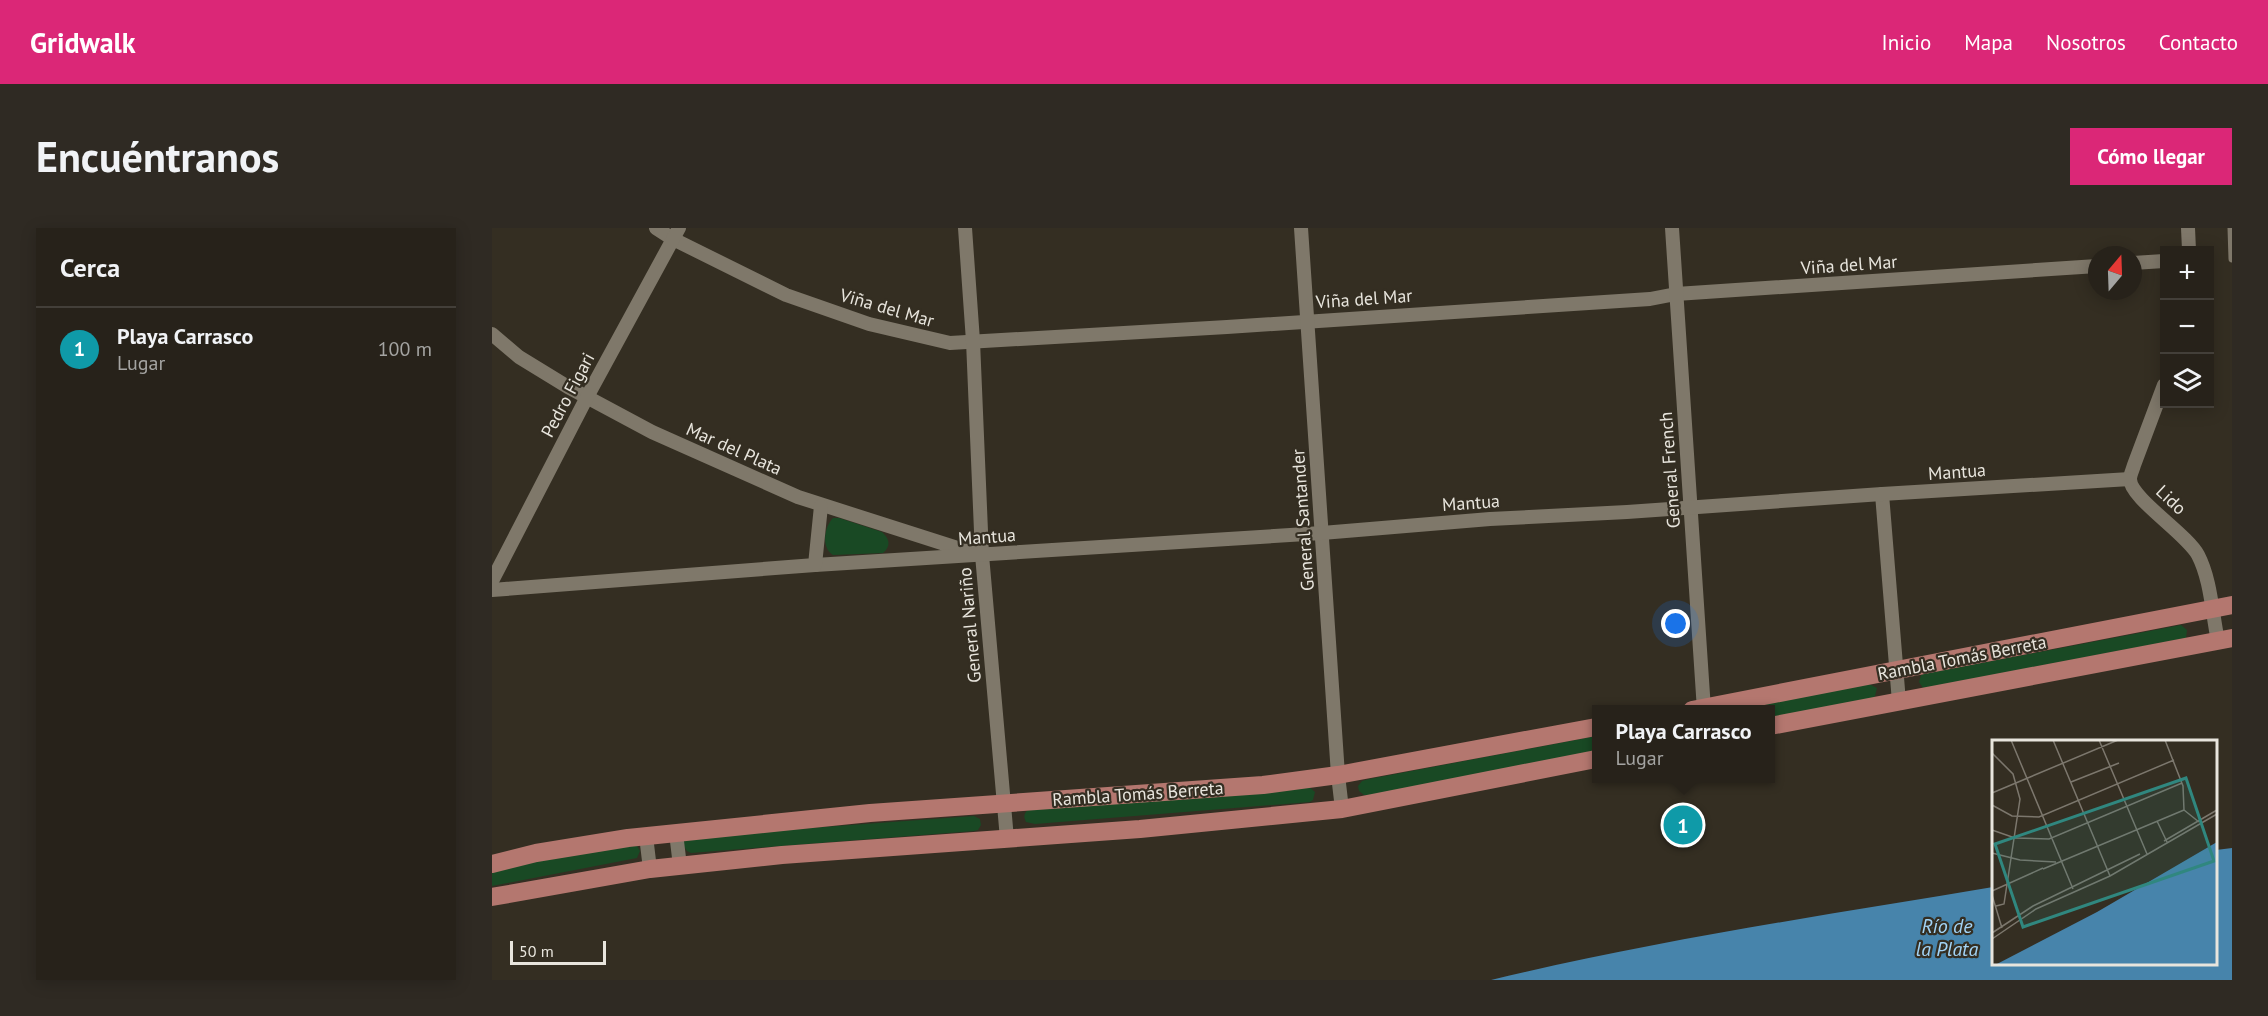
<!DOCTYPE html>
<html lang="es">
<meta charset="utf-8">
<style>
body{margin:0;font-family:"PT Sans",sans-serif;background:#2f2a23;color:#f1f3f6}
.controls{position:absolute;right:18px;top:18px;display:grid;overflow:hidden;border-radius:0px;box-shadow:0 3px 15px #0003}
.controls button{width:54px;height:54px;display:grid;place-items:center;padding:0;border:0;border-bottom:2px solid #433f39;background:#27221a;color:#f1f3f6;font:30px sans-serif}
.compass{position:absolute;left:1596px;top:18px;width:54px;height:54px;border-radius:50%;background:#27221a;box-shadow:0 3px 15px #0003;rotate:19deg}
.scale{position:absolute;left:18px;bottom:15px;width:96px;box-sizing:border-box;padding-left:6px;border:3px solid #e8e5dd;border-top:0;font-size:16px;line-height:21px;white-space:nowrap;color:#e8e5dd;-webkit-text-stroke:4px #342e22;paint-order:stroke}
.you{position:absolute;left:1184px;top:396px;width:21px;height:21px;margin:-15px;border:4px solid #fff;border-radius:50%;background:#1a73e8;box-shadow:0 0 0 9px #1a73e833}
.badge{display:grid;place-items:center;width:39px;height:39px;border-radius:50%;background:#db2777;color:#fff;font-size:20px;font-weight:700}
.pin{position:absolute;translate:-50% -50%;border:3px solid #fff;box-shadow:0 2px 6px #0006}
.popup{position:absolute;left:1100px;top:477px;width:183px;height:78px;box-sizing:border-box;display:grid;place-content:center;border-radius:0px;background:#27221a;filter:drop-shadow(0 2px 4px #0005);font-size:20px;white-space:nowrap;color:#a4a4a2}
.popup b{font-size:22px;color:#f1f3f6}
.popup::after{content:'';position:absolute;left:50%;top:100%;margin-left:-12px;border:12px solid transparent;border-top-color:#27221a}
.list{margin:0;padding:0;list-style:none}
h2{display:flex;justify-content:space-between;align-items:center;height:78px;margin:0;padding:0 24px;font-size:26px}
h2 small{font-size:20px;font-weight:400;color:#a4a4a2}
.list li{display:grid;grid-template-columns:39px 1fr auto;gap:18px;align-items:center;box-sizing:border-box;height:84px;padding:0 24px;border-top:2px solid #433f39}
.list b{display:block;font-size:22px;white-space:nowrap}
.list p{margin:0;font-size:20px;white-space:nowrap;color:#a4a4a2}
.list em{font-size:20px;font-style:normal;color:#a4a4a2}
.icon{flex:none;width:33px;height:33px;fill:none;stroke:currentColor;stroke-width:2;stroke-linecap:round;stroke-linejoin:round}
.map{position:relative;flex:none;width:1740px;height:752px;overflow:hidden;border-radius:0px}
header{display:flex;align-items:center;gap:36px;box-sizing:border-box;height:84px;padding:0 30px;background:#db2777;color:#fff}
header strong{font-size:28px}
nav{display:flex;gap:33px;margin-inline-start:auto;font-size:21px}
.intro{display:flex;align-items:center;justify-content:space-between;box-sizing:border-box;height:144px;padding:0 36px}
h1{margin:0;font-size:42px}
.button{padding:15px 27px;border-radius:0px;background:#db2777;color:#fff;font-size:21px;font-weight:700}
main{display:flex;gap:36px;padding:0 36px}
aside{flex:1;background:#27221a;border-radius:0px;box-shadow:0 3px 15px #0003}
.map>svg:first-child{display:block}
</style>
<header>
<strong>Gridwalk</strong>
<nav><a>Inicio</a><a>Mapa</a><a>Nosotros</a><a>Contacto</a></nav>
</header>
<div class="intro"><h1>Encuéntranos</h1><a class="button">Cómo llegar</a></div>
<main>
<aside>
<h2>Cerca<small></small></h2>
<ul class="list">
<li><span class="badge" style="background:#0f9aa8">1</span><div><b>Playa Carrasco</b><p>Lugar</p></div><em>100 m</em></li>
</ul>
</aside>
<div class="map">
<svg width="1740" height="752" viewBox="0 0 1740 752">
<rect width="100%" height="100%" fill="#342e22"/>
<!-- green -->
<g fill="#194924">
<path d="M 341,290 L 347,290 L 390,304 C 398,311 399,318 391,325 L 341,327 C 329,320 332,299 341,290 Z"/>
<path d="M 1689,397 L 1695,402 L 1694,410 L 1431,460 L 1427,454 L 1429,447 L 1432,446 Z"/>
<path d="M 1377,456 L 1385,460 L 1383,468 L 1380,471 L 1278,490 L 1278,482 L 1240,482 Z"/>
<path d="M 1104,508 L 1104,524 L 879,567 L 872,567 L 867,563 L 866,558 L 870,553 L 877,551 Z"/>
<path d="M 816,558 L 823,564 L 821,572 L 818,574 L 543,596 L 534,594 C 531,588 532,585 537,581 Z"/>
<path d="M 482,588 L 488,591 L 489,597 L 486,602 L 482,603 L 199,625 L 195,623 L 191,617 L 193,611 L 224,607 Z"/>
<path d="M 144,616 L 148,623 L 145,630 L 0,658 L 0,642 L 40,633 Z"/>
</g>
<!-- water -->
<path fill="#4784ab" d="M 1740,620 L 1740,752 L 999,752 C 1164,712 1334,687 1501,659 L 1502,736 L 1724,736 L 1724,622 Z"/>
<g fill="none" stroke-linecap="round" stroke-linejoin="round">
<!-- lane -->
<path stroke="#7f786a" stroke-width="7" d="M 1739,0 L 1740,31"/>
<!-- street -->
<g stroke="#7f786a" stroke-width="14">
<path d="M 164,0 L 181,11 L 294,67 L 377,96 L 458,115 L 735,99 L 1158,71 L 1184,66 L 1605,38"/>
<path d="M 473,0 L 481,113 L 490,327 L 515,611"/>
<path d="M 809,0 L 846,547 L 850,581"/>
<path d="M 1180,0 L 1212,482"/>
<path d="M 1696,0 L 1697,22"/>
<path d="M 1641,35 L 1672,33"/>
<path d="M 0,106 L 27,129 L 76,159 L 160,204 L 306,269 L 481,325"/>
<path d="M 1672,157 L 1642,237 C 1641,241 1638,247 1638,251 C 1638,270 1695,306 1706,327 C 1719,352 1720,385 1726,413"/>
<path d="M 1390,266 L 1407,474"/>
<path d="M 323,337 L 830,305 L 998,291 L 1135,284 L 1390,266 L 1638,251"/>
<path d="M 0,353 L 95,169 L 187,0"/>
<path d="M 0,362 L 323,337 L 329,278"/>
<path d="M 184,605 L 188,638"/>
<path d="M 154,608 L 158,641"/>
</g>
<!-- primary -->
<g stroke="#b4776f" stroke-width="18">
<path d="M 1200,482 L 1740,377"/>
<path d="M 1278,498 L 1740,410"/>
<path d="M 0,636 L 44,625 L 136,610 L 378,585 L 771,557 L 846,547 L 1104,499"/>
<path d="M 0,669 L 158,641 L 290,627 L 648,601 L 850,581 L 1104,531"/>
</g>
</g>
<g text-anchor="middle" stroke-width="4.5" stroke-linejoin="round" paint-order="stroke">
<!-- street labels -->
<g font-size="18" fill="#e8e5dd" stroke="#342e22">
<text transform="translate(1357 37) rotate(-4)" y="6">Viña del Mar</text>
<text transform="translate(872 71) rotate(-4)" y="6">Viña del Mar</text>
<text transform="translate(395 80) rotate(16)" y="6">Viña del Mar</text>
<text transform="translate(76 167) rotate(-62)" y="6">Pedro Figari</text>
<text transform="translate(242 221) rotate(24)" y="6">Mar del Plata</text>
<text transform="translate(1178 242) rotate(-94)" y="6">General French</text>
<text transform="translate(1465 244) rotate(-4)" y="6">Mantua</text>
<text transform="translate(1679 272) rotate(43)" y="6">Lido</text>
<text transform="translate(979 275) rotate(-4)" y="6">Mantua</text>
<text transform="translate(811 292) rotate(-94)" y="6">General Santander</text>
<text transform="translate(495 309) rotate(-4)" y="6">Mantua</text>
<text transform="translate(478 397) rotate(-95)" y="6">General Nariño</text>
<text transform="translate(1470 430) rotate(-11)" y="6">Rambla Tomás Berreta</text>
<text transform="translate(646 566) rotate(-4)" y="6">Rambla Tomás Berreta</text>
</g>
<!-- water labels -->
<g font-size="20" font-style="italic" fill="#a2d4f6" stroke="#342e22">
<text x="1455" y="705">Río de<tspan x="1455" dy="23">la Plata</tspan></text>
</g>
</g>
<!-- overview -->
<g transform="translate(1500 512)">
<rect width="225" height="225" fill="#342e22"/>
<path d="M 225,102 L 225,225 L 3,225 L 105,172 Z" fill="#4784ab"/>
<path fill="none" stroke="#7c776d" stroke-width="1.5" d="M 19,0 L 81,149M 61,0 L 118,136M 107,0 L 155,114M 173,0 L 191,46 L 192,70M 0,13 L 21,34 L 28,59 L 12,164 L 4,166M 79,42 L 127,23M 0,53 L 126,0M 0,65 L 20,76 L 47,77 L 182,20M 192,70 L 207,82M 165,81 L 175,102M 0,90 L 23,98 L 57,99 L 190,43M 172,101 L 225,70M 0,113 L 28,120 L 64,122M 51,129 L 192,70M 0,151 L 51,128M 0,155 L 10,188M 0,193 L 41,166 L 148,114M 0,199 L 44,169 L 118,136 L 225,74"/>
<path fill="#30877f" fill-opacity="0.15" stroke="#30877f" stroke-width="3" d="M 194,38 L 222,121 L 31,187 L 3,104 Z"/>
<rect width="225" height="225" fill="none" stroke="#e8e5dd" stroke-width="3"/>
</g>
</svg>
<div class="controls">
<button>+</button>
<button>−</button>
<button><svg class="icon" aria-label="layers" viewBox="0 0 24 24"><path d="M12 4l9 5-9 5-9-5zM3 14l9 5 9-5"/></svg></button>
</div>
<svg class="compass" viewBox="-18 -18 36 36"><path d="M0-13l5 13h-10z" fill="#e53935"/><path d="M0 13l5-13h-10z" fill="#a4a4a2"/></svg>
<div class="scale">50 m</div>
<div class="you"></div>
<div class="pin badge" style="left:1191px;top:597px;background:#0f9aa8">1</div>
<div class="popup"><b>Playa Carrasco</b>Lugar</div>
</div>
</main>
